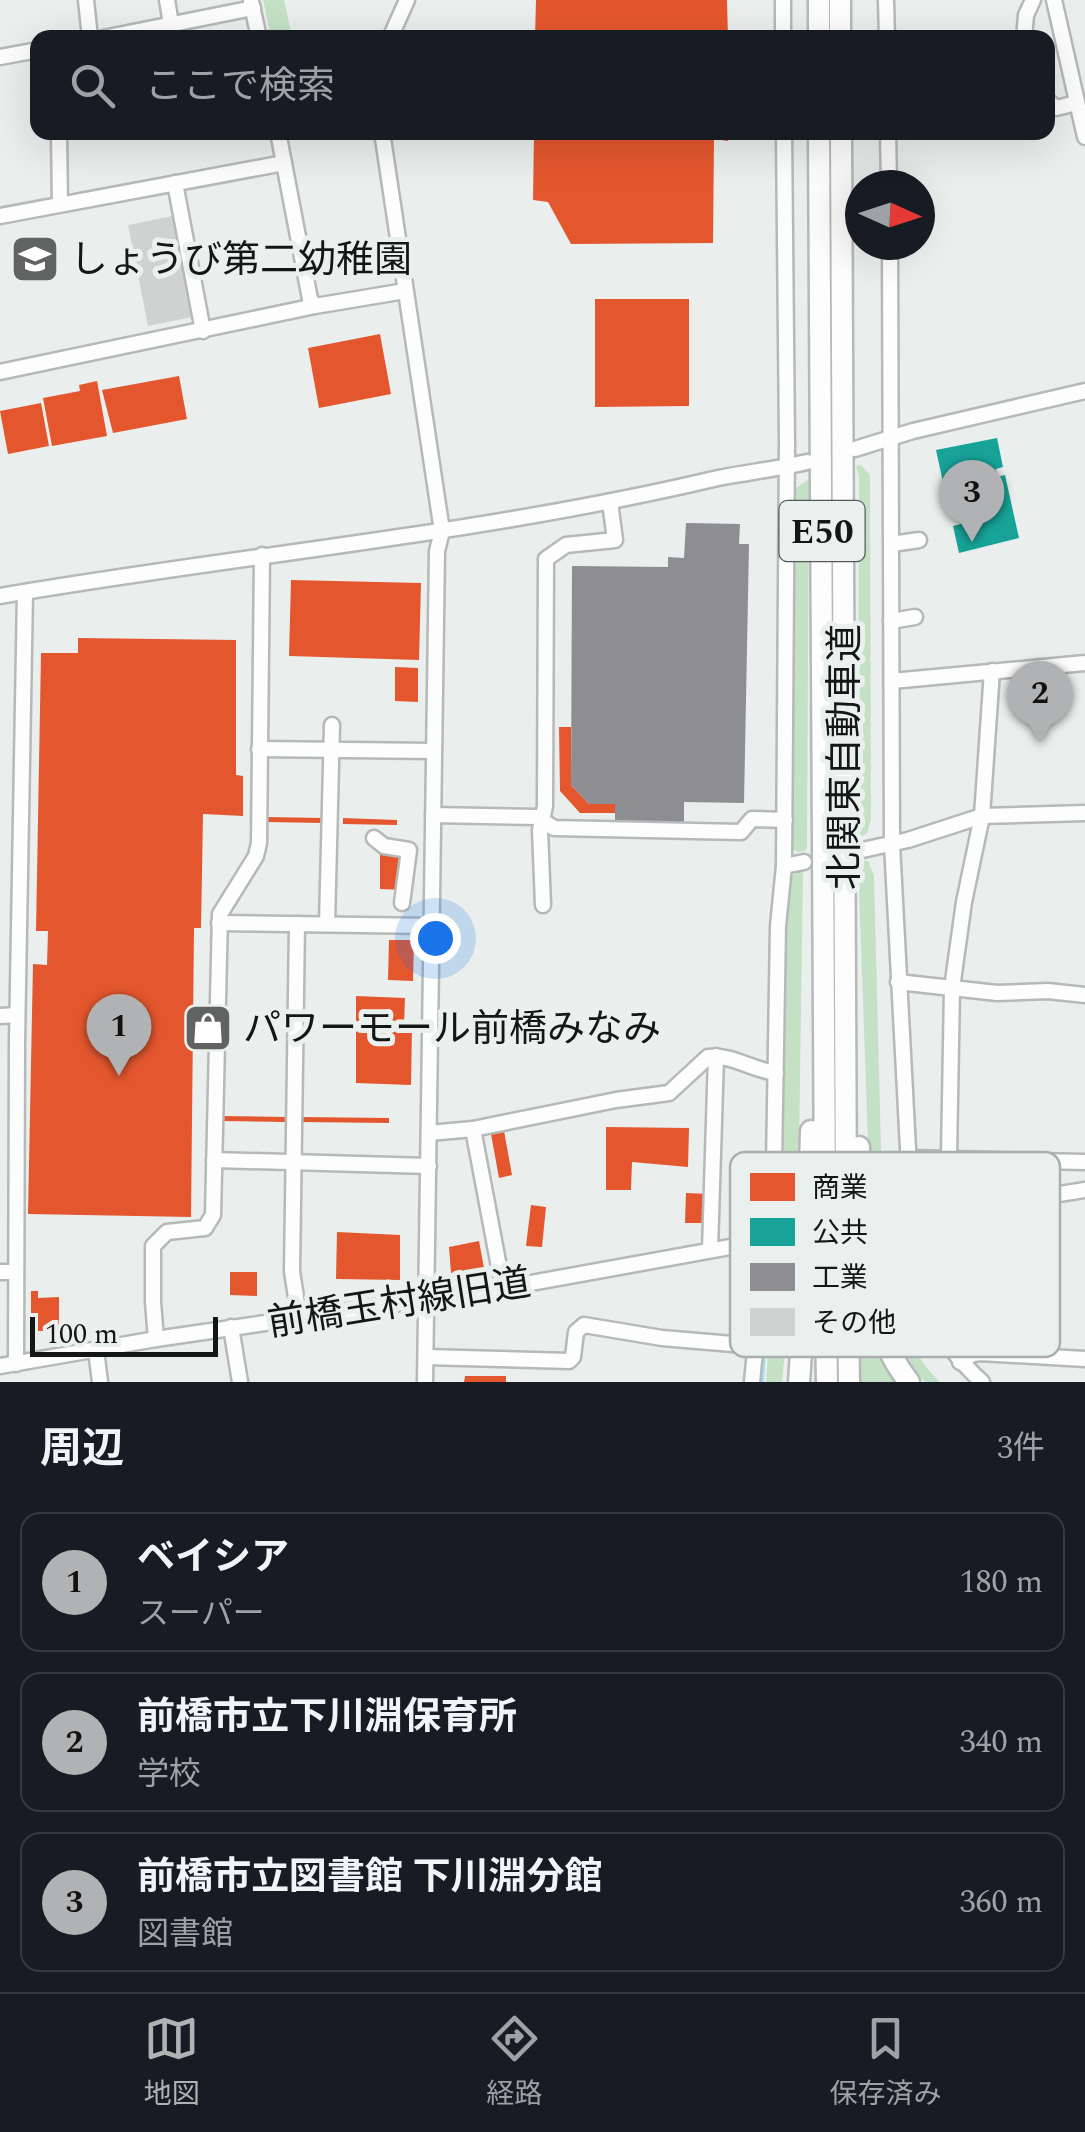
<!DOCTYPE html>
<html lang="ja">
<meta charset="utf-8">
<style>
body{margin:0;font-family:Spectral,"Noto Sans JP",serif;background:#20242c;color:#f1f3f6}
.compass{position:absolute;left:845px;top:170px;width:90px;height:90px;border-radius:50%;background:#171b24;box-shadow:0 10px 40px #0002;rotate:93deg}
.scale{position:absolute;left:30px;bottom:25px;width:188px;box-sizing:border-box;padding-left:10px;border:5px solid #151717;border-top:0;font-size:28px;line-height:35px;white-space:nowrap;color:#151717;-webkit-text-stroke:8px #e9f0ee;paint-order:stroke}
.you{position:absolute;left:435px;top:938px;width:35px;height:35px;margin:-25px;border:8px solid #fff;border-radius:50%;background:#1a73e8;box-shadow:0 0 0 15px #1a73e833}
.badge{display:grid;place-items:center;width:65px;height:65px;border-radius:50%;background:#b0b2b3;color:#111;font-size:32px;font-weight:700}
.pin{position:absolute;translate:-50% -82px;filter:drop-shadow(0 2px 5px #0008)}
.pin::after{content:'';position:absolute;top:52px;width:35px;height:30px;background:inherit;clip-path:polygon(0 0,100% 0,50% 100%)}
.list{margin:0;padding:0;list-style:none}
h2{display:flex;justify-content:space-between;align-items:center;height:130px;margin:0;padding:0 40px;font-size:42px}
h2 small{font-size:32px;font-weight:400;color:#9ea1a6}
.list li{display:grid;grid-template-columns:65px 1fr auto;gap:30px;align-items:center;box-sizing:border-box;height:140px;margin:0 20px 20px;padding:0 20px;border:2px solid #363941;border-radius:20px}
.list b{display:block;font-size:38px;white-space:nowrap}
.list p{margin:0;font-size:32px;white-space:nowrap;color:#9ea1a6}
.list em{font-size:32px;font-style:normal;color:#9ea1a6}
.icon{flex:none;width:55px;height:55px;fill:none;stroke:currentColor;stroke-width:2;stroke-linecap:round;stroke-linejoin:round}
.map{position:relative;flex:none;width:1085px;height:1382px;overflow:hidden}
.search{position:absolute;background:#171b24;box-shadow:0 10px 40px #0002;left:30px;right:30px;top:30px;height:110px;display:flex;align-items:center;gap:25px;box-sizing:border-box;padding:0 35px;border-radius:20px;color:#9ea1a6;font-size:38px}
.sheet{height:610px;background:#171b24}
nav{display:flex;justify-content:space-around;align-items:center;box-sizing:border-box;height:140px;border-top:2px solid #363941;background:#171b24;font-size:28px;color:#9ea1a6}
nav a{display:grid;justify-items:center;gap:5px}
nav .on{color:#b0b2b3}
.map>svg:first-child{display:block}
</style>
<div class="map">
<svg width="1085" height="1382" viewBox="0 0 1085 1382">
<rect width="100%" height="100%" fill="#eaefed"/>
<!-- green -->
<g fill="#c4e1c6">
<path d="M 263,0 L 284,0 L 292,37 L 271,37 Z"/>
<path d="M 861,465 L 870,475 L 871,819 L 867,833 L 858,839 L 859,476 L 856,466 Z"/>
<path d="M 809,479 L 807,848 L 805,851 L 797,852 L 790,846 L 792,491 Z"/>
<path d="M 858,859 L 868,861 L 874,876 L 882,1187 L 878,1197 L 870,1202 Z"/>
<path d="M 803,869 L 798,1221 L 791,1218 L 783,1206 L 786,924 L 790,877 Z"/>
<path d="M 874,1245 L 884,1249 C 898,1298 901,1345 940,1382 L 925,1382 C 891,1347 879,1292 874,1245 Z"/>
<path d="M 794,1254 L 782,1382 L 766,1382 L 774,1271 L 780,1258 Z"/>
<path d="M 860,1288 L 900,1382 L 861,1382 Z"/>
</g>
<!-- shops -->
<g fill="#e4572e">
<path d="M 536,0 L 727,0 L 728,38 L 535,38 Z"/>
<path d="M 534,132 L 728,132 L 728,141 L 714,139 L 713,243 L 571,244 L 548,202 L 533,200 Z"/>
<path d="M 595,299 L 689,299 L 689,406 L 595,407 Z"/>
<path d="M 380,334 L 391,394 L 319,408 L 308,348 Z"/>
<path d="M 179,376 L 187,419 L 113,433 L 102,390 Z"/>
<path d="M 97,381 L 107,436 L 52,446 L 43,398 L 80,391 L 79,385 Z"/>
<path d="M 41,403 L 49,446 L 8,454 L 0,411 Z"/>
<path d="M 291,580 L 421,583 L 419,660 L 289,656 Z"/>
<path d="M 78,638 L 236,640 L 236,775 L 243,776 L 243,816 L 203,814 L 201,928 L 194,928 L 191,1217 L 28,1214 L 33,964 L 47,965 L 48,931 L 36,931 L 41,653 L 78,653 Z"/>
<path d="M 395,667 L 418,668 L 418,702 L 395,701 Z"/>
<path d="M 559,727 L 571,727 L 571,785 L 589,804 L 615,804 L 615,813 L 580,813 L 560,791 Z"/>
<path d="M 266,817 L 324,818 L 324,823 L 266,822 Z"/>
<path d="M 343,818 L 397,820 L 397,825 L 343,824 Z"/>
<path d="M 380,849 L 407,850 L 406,890 L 380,889 Z"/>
<path d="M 389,940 L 414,940 L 413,981 L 388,980 Z"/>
<path d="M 356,996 L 405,998 L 404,1025 L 412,1026 L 411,1085 L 356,1083 Z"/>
<path d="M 222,1116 L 285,1117 L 285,1122 L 222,1121 Z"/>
<path d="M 301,1117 L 389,1118 L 389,1123 L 301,1122 Z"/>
<path d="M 606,1127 L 689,1128 L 688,1167 L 632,1162 L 631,1190 L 606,1190 Z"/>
<path d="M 504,1131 L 512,1175 L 499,1178 L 491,1134 Z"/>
<path d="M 686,1193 L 709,1194 L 708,1223 L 685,1223 Z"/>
<path d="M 531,1205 L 546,1207 L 542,1247 L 526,1246 Z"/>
<path d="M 337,1232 L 400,1235 L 400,1280 L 336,1279 Z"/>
<path d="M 479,1241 L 484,1268 L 451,1273 L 449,1247 Z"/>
<path d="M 230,1272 L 257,1272 L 257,1296 L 230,1295 Z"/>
<path d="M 31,1291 L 38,1291 L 38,1298 L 59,1297 L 59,1331 L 38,1331 L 38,1313 L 31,1313 Z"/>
<path d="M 465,1376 L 506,1376 L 506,1382 L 464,1382 Z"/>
</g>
<!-- public -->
<path fill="#17a398" d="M 997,438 L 1003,467 L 996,469 L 997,477 L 1005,475 L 1019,538 L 959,553 L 953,526 L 965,523 L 959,493 L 946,496 L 936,450 Z"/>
<!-- industry -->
<path fill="#8d8d92" d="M 686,523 L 740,524 L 739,544 L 749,544 L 744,803 L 684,802 L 684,824 L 615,823 L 615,804 L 589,804 L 571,785 L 572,566 L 668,567 L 668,557 L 684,558 Z"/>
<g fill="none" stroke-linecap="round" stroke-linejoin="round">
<!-- stream -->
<path stroke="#a3e1f4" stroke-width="4" d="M 762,1382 L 770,1264"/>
</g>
<!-- building -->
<path fill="#cfd2d1" d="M 172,216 L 192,317 L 148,326 L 128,225 Z"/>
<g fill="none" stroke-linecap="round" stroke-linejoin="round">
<!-- minor casing -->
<g stroke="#b5b9b8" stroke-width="19">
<g id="minor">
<path d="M 86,0 L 90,38"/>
<path d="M 167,0 L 171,24"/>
<path d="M 783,0 L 783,38"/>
<path d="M 886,0 L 887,38"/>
<path d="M 1054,0 L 1085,137"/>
<path d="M 251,1 L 259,38"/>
<path d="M 103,38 L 253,8"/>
<path d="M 390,38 L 407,0"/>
<path d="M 1024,38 L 1026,15 L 1033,0"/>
<path d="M 0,57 L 38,50"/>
<path d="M 1048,101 L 1056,108 L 1077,103"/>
<path d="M 59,132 L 60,204"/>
<path d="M 278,132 L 310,299 L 315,306 L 405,291"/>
<path d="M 382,132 L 442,531 L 437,551 L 425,1382"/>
<path d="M 888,132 L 889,185"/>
<path d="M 175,183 L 203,331"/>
<path d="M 0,216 L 284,163"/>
<path d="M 890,245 L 892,844 L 913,1244 C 923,1305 936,1340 982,1382"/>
<path d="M 0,372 L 315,306"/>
<path d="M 855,449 L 913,431 L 1085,391"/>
<path d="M 892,544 L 919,540"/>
<path d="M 0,596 C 239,555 482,534 718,478 C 748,472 778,469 807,462"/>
<path d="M 891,621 L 915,617"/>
<path d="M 892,681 L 1085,663"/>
<path d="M 259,749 L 434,751"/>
<path d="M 433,815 L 537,817 L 554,828 L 741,832 L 752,819 L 785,820"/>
<path d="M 374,838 L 384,846 L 409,850 L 402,903"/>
<path d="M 858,851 L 908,840 L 982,816 L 1085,813"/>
<path d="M 784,866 L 804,862"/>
<path d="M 543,905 L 540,830 L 545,806 L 546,559 L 566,545 L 615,540 L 610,502"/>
<path d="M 219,923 L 432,926"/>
<path d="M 297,924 L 292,1271 L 299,1317"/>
<path d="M 327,924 L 332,725"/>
<path d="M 898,982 L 997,993 L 1048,991 L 1085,995"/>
<path d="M 0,1016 L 17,1015"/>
<path d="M 473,1129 L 503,1288"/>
<path d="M 429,1133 L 473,1129 L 616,1100 L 669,1093 L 708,1057 C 732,1054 752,1070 776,1073"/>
<path d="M 949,1156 L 952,988 L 964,902 L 982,816 L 992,671"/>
<path d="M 908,1158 L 1085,1162"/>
<path d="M 214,1160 L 429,1166"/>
<path d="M 870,1224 L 1085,1190"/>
<path d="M 710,1250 L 716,1056"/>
<path d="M 0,1272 L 15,1272"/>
<path d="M 231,1327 L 240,1382"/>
<path d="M 156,1339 L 153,1302 L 153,1246 L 167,1232 L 205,1228 L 213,1215 L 220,914 L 256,856 L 259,843 L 262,555"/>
<path d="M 96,1350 L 100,1382"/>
<path d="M 426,1357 L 569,1361 L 573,1357 L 576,1332 L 584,1325 L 662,1338 L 756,1346"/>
<path d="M 960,1362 L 973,1354 L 980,1353 L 1085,1359"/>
<path d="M 16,1364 L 17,1041 L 25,592"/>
<path d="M 0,1366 L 156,1339 L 503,1288 L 797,1235"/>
<path d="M 752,1382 L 764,1259 L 773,1224 L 778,926 L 784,866 L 787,442 L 784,132"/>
</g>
</g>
<!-- highway casing -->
<g stroke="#b5b9b8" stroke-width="25">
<g id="highway">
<path d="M 819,0 L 819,38"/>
<path d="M 840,0 L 840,38"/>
<path d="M 819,132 L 825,1201"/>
<path d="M 841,132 L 846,1198"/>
<path d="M 859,1147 L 861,1196"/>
<path d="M 809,1202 L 811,1131"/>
<path d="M 865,1258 C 871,1302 880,1346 909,1382"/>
<path d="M 847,1263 L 849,1382"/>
<path d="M 825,1264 L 827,1382"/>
<path d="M 799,1382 L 807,1265"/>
</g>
</g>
<!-- minor -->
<use href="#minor" stroke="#fcfdfc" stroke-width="14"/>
<!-- highway -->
<use href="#highway" stroke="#fcfdfc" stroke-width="20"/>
<!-- highway-bridge casing -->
<g stroke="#b5b9b8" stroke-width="25" stroke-linecap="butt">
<g id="highway-bridge">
<path d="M 861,1196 L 865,1258"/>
<path d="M 846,1198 L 847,1263"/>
<path d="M 825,1201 L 825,1264"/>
<path d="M 807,1265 L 809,1202"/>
</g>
</g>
<!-- highway-bridge -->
<use href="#highway-bridge" stroke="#fcfdfc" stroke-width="20"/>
</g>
<!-- icons -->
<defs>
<g id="school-square" transform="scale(2.5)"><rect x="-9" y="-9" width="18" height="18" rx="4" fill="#606362" stroke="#e9f0ee"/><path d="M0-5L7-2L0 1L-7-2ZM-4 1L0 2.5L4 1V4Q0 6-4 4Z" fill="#fff"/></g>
<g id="shop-square" transform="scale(2.5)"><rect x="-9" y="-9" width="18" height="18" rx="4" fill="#606362" stroke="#e9f0ee"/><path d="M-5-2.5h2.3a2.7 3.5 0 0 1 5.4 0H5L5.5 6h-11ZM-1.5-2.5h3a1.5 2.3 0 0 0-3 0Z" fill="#fff"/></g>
</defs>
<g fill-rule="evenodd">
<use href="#school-square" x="35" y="259"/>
<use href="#shop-square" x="208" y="1028"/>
</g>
<g text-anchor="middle" stroke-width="10" stroke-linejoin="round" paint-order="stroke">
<!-- shield labels -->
<rect fill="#e9f0ee" stroke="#555858" stroke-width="2.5" x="779.5" y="501" width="85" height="60" rx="8"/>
<g font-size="35" font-weight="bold" fill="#151717">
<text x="822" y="543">E50</text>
</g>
<!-- poi labels -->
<g font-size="38" fill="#151717" stroke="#e9f0ee" text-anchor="start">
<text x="70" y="272">しょうび第二幼稚園</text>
<text x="243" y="1041">パワーモール前橋みなみ</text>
</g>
<!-- street labels -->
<g font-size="38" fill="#151717" stroke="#e9f0ee">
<text transform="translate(844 757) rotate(-90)" y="13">北関東自動車道</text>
<text transform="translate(399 1302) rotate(-9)" y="13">前橋玉村線旧道</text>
</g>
</g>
<!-- legend -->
<rect x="730" y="1152" width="330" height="205" rx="15" fill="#e9f0ee" stroke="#a9afae" stroke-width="2.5"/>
<rect x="750" y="1173" width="45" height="28" fill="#e4572e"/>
<rect x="750" y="1218" width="45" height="28" fill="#17a398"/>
<rect x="750" y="1263" width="45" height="28" fill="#8d8d92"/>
<rect x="750" y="1308" width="45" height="28" fill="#cfd2d1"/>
<g font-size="28" fill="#151717">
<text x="812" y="1197">商業</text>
<text x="812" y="1242">公共</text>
<text x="812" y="1287">工業</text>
<text x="812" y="1332">その他</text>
</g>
</svg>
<svg class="compass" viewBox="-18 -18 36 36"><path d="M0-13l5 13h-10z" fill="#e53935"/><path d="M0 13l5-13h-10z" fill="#9ea1a6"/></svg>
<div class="scale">100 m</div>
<div class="you"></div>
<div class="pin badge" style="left:119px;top:1076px">1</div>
<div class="pin badge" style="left:1040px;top:743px">2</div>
<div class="pin badge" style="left:972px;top:542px">3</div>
<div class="search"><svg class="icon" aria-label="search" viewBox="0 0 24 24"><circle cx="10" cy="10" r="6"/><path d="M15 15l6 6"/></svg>ここで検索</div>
</div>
<section class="sheet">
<h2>周辺<small>3件</small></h2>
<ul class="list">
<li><span class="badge">1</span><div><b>ベイシア</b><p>スーパー</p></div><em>180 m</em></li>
<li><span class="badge">2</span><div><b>前橋市立下川淵保育所</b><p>学校</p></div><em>340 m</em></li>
<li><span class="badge">3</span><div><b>前橋市立図書館 下川淵分館</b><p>図書館</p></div><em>360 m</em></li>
</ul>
</section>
<nav>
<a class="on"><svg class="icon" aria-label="map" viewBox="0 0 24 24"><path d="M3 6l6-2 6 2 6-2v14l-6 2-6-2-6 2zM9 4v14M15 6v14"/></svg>地図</a>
<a><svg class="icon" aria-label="directions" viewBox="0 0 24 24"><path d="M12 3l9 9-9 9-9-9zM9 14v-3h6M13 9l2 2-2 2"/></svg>経路</a>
<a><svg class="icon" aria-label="saved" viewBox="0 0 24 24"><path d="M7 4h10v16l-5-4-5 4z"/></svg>保存済み</a>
</nav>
